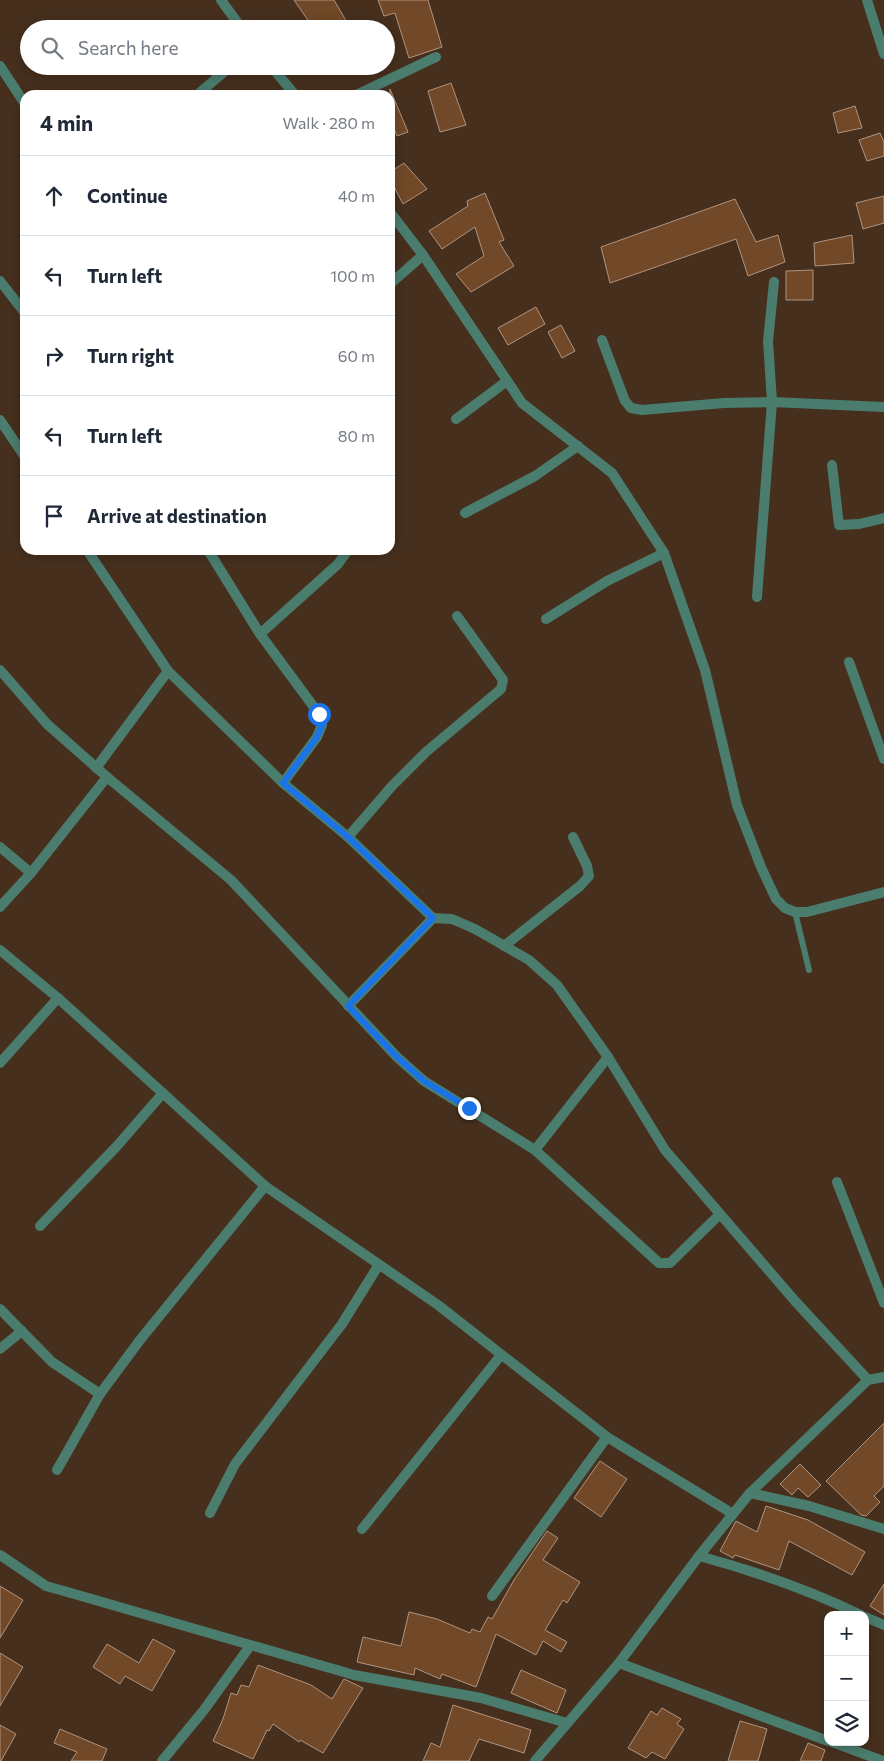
<!DOCTYPE html>
<meta charset="utf-8">
<style>
body{margin:0;font-family:Commissioner,sans-serif;background:#f2f2f3;color:#1f2937}
.controls{position:absolute;right:15px;bottom:15px;display:grid;overflow:hidden;border-radius:10px;box-shadow:0 2px 12px #0003}
.controls button{width:45px;height:45px;display:grid;place-items:center;padding:0;border:0;border-bottom:1px solid #e0e1e3;background:#fff;color:#1f2937;font:25px sans-serif}
.stop{position:absolute;width:15px;height:15px;margin:-11px;border:4px solid #1a73e8;border-radius:50%;background:#fff}
.stop.end{background:#1a73e8;border-color:#fff;box-shadow:0 1px 5px #0008}
.list{margin:0;padding:0;list-style:none}
h2{display:flex;justify-content:space-between;align-items:center;height:65px;margin:0;padding:0 20px;font-size:21px}
h2 small{font-size:16px;font-weight:400;color:#747a83}
.list li{display:grid;grid-template-columns:32px 1fr auto;gap:15px;align-items:center;box-sizing:border-box;height:80px;padding:0 20px;border-top:1px solid #e0e1e3}
.list b{display:block;font-size:19px;white-space:nowrap}
.list em{font-size:16px;font-style:normal;color:#747a83}
.icon{flex:none;width:28px;height:28px;fill:none;stroke:currentColor;stroke-width:2;stroke-linecap:round;stroke-linejoin:round}
.map{position:relative;flex:none;width:884px;height:1761px;overflow:hidden}
.search{position:absolute;background:#fff;box-shadow:0 2px 12px #0003;left:20px;top:20px;width:375px;height:55px;display:flex;align-items:center;gap:12px;box-sizing:border-box;padding:0 18px;border-radius:28px;color:#747a83;font-size:19px}
.panel{position:absolute;background:#fff;box-shadow:0 2px 12px #0003;left:20px;top:90px;width:375px;height:465px;border-radius:15px}
.map>svg:first-child{display:block}
</style>
<div class="map">
<svg width="884" height="1761" viewBox="0 0 884 1761">
<rect width="100%" height="100%" fill="#462f1d"/>
<!-- building -->
<g fill="#714928" stroke="#b09480">
<path d="M 294,0 L 334,0 L 351,29 L 314,29 Z"/>
<path d="M 378,0 L 428,0 L 442,47 L 409,58 L 395,13 L 384,16 Z"/>
<path d="M 451,83 L 466,125 L 440,132 L 428,91 Z"/>
<path d="M 390,89 L 408,132 L 397,136 L 390,119 Z"/>
<path d="M 855,106 L 862,128 L 838,133 L 833,113 Z"/>
<path d="M 880,133 L 884,142 L 884,156 L 867,161 L 859,140 Z"/>
<path d="M 404,163 L 427,189 L 403,204 L 390,179 L 390,172 Z"/>
<path d="M 485,193 L 504,240 L 499,242 L 514,266 L 471,292 L 456,274 L 484,256 L 475,227 L 442,249 L 429,231 L 468,206 L 467,201 Z"/>
<path d="M 884,196 L 884,223 L 863,229 L 856,203 Z"/>
<path d="M 735,199 L 756,242 L 778,235 L 785,262 L 748,276 L 736,239 L 610,283 L 601,247 Z"/>
<path d="M 852,235 L 854,263 L 815,266 L 814,243 Z"/>
<path d="M 813,270 L 813,300 L 786,300 L 786,271 Z"/>
<path d="M 536,307 L 545,324 L 508,345 L 498,328 Z"/>
<path d="M 561,325 L 575,351 L 562,358 L 548,332 Z"/>
<path d="M 884,1423 L 884,1486 L 874,1496 L 880,1502 L 866,1516 L 861,1515 L 826,1481 Z"/>
<path d="M 600,1461 L 627,1479 L 601,1517 L 574,1498 Z"/>
<path d="M 800,1464 L 821,1485 L 808,1497 L 798,1488 L 792,1495 L 780,1484 Z"/>
<path d="M 766,1506 L 808,1520 L 865,1552 L 852,1575 L 789,1541 L 779,1570 L 735,1555 L 733,1558 L 720,1551 L 736,1521 L 757,1532 Z"/>
<path d="M 547,1531 L 558,1538 L 543,1560 L 580,1582 L 567,1603 L 563,1600 L 545,1630 L 567,1642 L 561,1652 L 543,1641 L 536,1655 L 496,1634 L 476,1687 L 442,1674 L 440,1679 L 415,1668 L 414,1675 L 357,1662 L 363,1637 L 401,1646 L 409,1612 L 437,1619 L 470,1633 L 472,1629 L 480,1632 L 488,1617 L 492,1619 L 514,1580 Z"/>
<path d="M 884,1584 L 884,1615 L 870,1606 Z"/>
<path d="M 0,1586 L 23,1600 L 0,1638 Z"/>
<path d="M 153,1639 L 175,1651 L 152,1691 L 125,1676 L 120,1684 L 93,1667 L 107,1644 L 139,1663 Z"/>
<path d="M 0,1653 L 23,1667 L 0,1706 Z"/>
<path d="M 258,1665 L 311,1685 L 332,1699 L 344,1679 L 363,1688 L 323,1753 L 300,1740 L 299,1742 L 273,1724 L 269,1731 L 267,1730 L 253,1759 L 213,1741 L 223,1719 L 231,1693 L 237,1695 L 241,1685 L 249,1687 Z"/>
<path d="M 521,1670 L 566,1690 L 557,1713 L 511,1693 Z"/>
<path d="M 453,1705 L 531,1730 L 524,1753 L 479,1739 L 469,1761 L 423,1761 L 431,1743 L 440,1747 Z"/>
<path d="M 662,1708 L 681,1719 L 677,1724 L 684,1729 L 665,1759 L 652,1752 L 646,1758 L 628,1748 L 651,1711 L 657,1715 Z"/>
<path d="M 740,1721 L 767,1729 L 758,1761 L 728,1761 Z"/>
<path d="M 0,1725 L 16,1734 L 1,1761 L 0,1761 Z"/>
<path d="M 60,1729 L 107,1749 L 102,1761 L 71,1761 L 77,1752 L 54,1743 Z"/>
<path d="M 808,1743 L 825,1750 L 821,1761 L 800,1761 Z"/>
</g>
<g fill="none" stroke-linecap="round" stroke-linejoin="round">
<!-- service -->
<path stroke="#4a7d6e" stroke-width="6" d="M 795,912 L 809,970"/>
<!-- minor -->
<g stroke="#4a7d6e" stroke-width="10">
<path d="M 221,0 L 242,29"/>
<path d="M 867,0 L 884,54"/>
<path d="M 0,66 L 25,104"/>
<path d="M 271,66 L 295,95"/>
<path d="M 197,95 L 231,66"/>
<path d="M 356,95 L 436,57"/>
<path d="M 390,212 L 423,255 L 522,403 L 612,473 L 664,553 L 705,670 L 737,805 L 761,867 L 776,899 L 785,908 L 795,912 L 807,912 L 884,892"/>
<path d="M 0,281 L 25,313"/>
<path d="M 390,284 L 423,255"/>
<path d="M 602,340 L 625,401 L 631,408 L 642,410 L 724,403 L 772,402 L 884,407"/>
<path d="M 456,419 L 507,381"/>
<path d="M 0,420 L 25,457"/>
<path d="M 832,465 L 839,525 L 859,524 L 884,518"/>
<path d="M 465,513 L 535,476 L 578,446"/>
<path d="M 87,550 L 168,671 L 283,783 L 348,837 L 433,918 L 452,919 L 475,929 L 529,960 L 557,985 L 608,1057 L 665,1150 L 795,1301 L 868,1380"/>
<path d="M 208,550 L 260,634 L 319,714 L 322,725 L 317,737 L 283,783"/>
<path d="M 757,597 L 772,402 L 768,341 L 774,282"/>
<path d="M 546,619 L 607,581 L 664,553"/>
<path d="M 260,634 L 338,564 L 348,550"/>
<path d="M 849,662 L 884,759"/>
<path d="M 0,670 L 47,724 L 107,777 L 231,880 L 397,1057 L 424,1081 L 535,1150 L 659,1263 L 670,1263 L 719,1215"/>
<path d="M 96,768 L 168,671"/>
<path d="M 348,837 L 392,786 L 426,752 L 501,689 L 503,680 L 457,616"/>
<path d="M 0,847 L 31,873"/>
<path d="M 0,907 L 31,873 L 107,777"/>
<path d="M 504,946 L 580,886 L 589,876 L 587,866 L 573,837"/>
<path d="M 0,950 L 58,998 L 265,1186 L 438,1305 L 607,1437 L 733,1514"/>
<path d="M 348,1006 L 433,918"/>
<path d="M 0,1063 L 58,998"/>
<path d="M 535,1150 L 608,1057"/>
<path d="M 837,1182 L 884,1303"/>
<path d="M 40,1226 L 117,1146 L 163,1093"/>
<path d="M 0,1309 L 52,1362 L 100,1394"/>
<path d="M 0,1349 L 22,1331"/>
<path d="M 57,1470 L 100,1394 L 140,1340 L 265,1186"/>
<path d="M 750,1493 L 809,1506 L 884,1529"/>
<path d="M 210,1513 L 235,1464 L 342,1324 L 378,1266"/>
<path d="M 362,1529 L 501,1355"/>
<path d="M 0,1555 L 46,1586 L 71,1593 L 354,1675 L 481,1698 L 567,1723"/>
<path d="M 699,1556 C 755,1571 809,1590 861,1615"/>
<path d="M 492,1596 L 607,1437"/>
<path d="M 865,1617 L 884,1625"/>
<path d="M 619,1663 L 828,1741"/>
<path d="M 832,1742 L 883,1761"/>
<path d="M 162,1761 L 204,1710 L 250,1646"/>
<path d="M 535,1761 L 619,1663 L 699,1556 L 750,1493 L 868,1380 L 884,1377"/>
</g>
</g>
<g fill="none" stroke-linecap="round" stroke-linejoin="round">
<!-- route -->
<path stroke="#1a73e8" stroke-width="6" d="M 319,714 L 322,725 L 317,737 L 283,783 L 348,837 L 433,918 L 348,1006 L 397,1057 L 424,1081 L 469,1108"/>
</g>
</svg>
<div class="controls">
<button>+</button>
<button>−</button>
<button><svg class="icon" aria-label="layers" viewBox="0 0 24 24"><path d="M12 4l9 5-9 5-9-5zM3 14l9 5 9-5"/></svg></button>
</div>
<div class="stop" style="left:319px;top:714px"></div>
<div class="stop end" style="left:469px;top:1108px"></div>
<div class="search"><svg class="icon" aria-label="search" viewBox="0 0 24 24"><circle cx="10" cy="10" r="6"/><path d="M15 15l6 6"/></svg>Search here</div>
<section class="panel">
<h2>4 min<small>Walk · 280 m</small></h2>
<ul class="list">
<li><svg class="icon" aria-label="ahead" viewBox="0 0 24 24"><path d="M12 20V5M6 11l6-6 6 6"/></svg><div><b>Continue</b></div><em>40 m</em></li>
<li><svg class="icon" aria-label="left" viewBox="0 0 24 24"><path d="M17 20v-9H6M10 6l-5 5 5 5"/></svg><div><b>Turn left</b></div><em>100 m</em></li>
<li><svg class="icon" aria-label="right" viewBox="0 0 24 24"><path d="M7 20v-9h11M14 6l5 5-5 5"/></svg><div><b>Turn right</b></div><em>60 m</em></li>
<li><svg class="icon" aria-label="left" viewBox="0 0 24 24"><path d="M17 20v-9H6M10 6l-5 5 5 5"/></svg><div><b>Turn left</b></div><em>80 m</em></li>
<li><svg class="icon" aria-label="arrive" viewBox="0 0 24 24"><path d="M6 21V4h12l-3 4 3 4H6"/></svg><div><b>Arrive at destination</b></div></li>
</ul>
</section>
</div>
